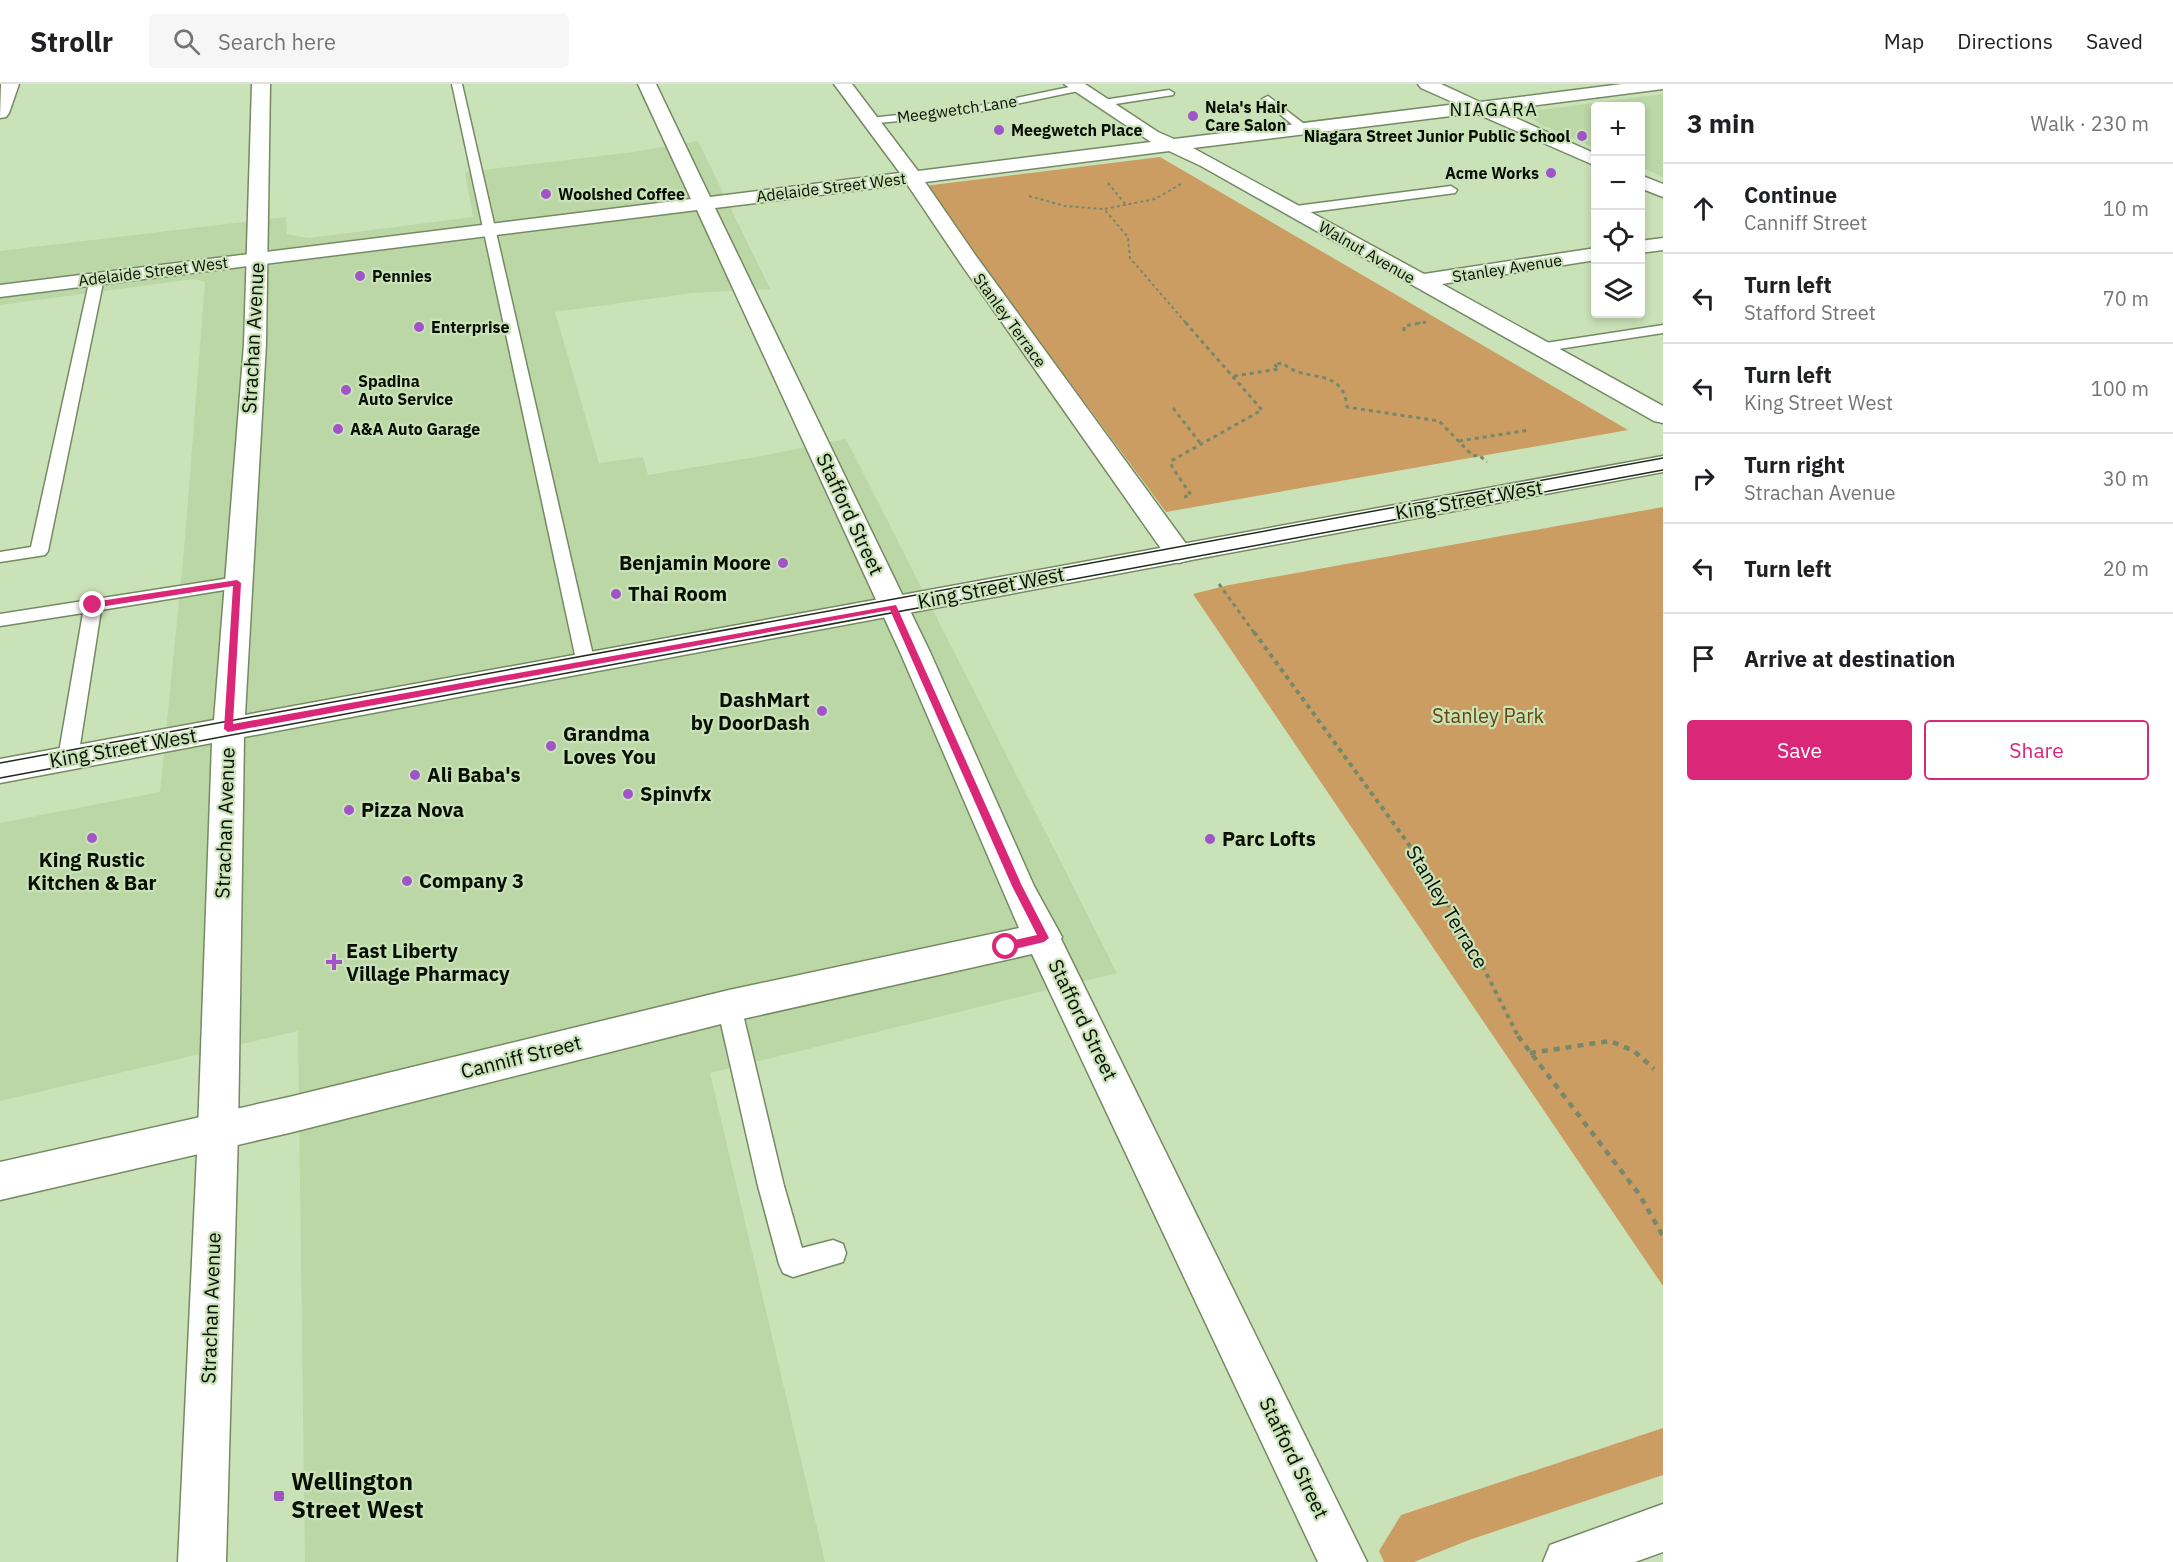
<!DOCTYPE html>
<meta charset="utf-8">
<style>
body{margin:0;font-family:"IBM Plex Sans",sans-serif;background:#f6f6f6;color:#202124}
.controls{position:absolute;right:18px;top:18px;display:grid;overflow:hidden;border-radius:6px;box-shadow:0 3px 9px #0003}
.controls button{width:54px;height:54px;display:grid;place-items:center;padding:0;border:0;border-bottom:2px solid #e0e0e0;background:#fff;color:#202124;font:30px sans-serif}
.stop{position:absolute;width:18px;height:18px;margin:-14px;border:4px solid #db2777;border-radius:50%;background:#fff}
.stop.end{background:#db2777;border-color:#fff;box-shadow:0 2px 6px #0008}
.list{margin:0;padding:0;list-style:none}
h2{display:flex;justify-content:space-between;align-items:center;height:78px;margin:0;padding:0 24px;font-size:26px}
h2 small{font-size:20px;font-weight:400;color:#757577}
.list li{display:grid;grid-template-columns:39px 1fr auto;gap:18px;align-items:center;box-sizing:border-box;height:90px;padding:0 24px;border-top:2px solid #e0e0e0}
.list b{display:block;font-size:22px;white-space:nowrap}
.list p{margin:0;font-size:20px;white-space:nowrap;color:#757577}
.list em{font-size:20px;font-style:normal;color:#757577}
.actions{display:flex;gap:12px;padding:18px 24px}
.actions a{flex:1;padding:14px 0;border:2px solid #db2777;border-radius:6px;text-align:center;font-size:21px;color:#db2777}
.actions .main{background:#db2777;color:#fff}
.icon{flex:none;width:33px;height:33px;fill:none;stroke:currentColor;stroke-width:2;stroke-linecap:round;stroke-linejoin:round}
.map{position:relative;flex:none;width:1663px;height:1478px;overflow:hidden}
header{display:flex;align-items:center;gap:36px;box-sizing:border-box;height:84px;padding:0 30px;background:#fff;border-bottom:2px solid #e0e0e0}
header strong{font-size:28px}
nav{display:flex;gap:33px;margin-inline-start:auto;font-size:21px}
.search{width:420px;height:54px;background:#f6f6f6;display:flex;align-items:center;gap:15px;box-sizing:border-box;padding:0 21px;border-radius:6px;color:#757577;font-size:22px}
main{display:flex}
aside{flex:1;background:#fff}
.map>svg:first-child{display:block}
</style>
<header>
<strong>Strollr</strong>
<div class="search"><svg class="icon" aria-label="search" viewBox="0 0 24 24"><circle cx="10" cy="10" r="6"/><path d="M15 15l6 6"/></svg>Search here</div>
<nav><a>Map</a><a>Directions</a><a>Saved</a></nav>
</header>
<main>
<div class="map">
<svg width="1663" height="1478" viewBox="0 0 1663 1478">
<rect width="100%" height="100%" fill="#cae2b8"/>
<!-- built -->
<g fill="#bbd7a6">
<path d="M 1663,10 L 1663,93 L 1641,83 L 1640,22 L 1596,22 L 1595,64 L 1540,40 L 1528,31 L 1530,28 L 1540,26 Z"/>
<path d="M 698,57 L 770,205 L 692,209 L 555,228 L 599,379 L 643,373 L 648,391 L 756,373 L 846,355 L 1117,889 L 710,989 L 825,1478 L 305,1478 L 298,947 L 0,1017 L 0,739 L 160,708 L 185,455 L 205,198 L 194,195 L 0,221 L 0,167 L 286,133 L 287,150 L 309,154 L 473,133 L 465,88 L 634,68 Z"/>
</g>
<!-- green -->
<g fill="#cb9d63">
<path d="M 1160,73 L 1628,346 L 1166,428 L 924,102 Z"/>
<path d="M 1663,423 L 1663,1202 L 1193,510 L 1229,501 Z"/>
<path d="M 1663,1344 L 1663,1391 L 1469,1456 L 1414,1478 L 1384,1478 L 1379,1467 L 1401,1431 Z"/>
</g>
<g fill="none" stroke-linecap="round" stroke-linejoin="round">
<!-- lane casing -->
<g stroke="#748a63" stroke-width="3">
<g id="lane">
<path d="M 452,0 L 462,0 L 595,580 L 593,585 L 586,586 L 579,585 L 577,580 Z"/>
<path d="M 1079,1 L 1083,2 L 1083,6 L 973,29 L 870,40 L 864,37 L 870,34 L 973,23 Z"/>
<path d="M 1169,6 L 1174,9 L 1173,11 L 1103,22 L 1097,19 L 1103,16 Z"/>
<path d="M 1268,12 L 1308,43 L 1308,47 L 1300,47 L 1264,17 L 1262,15 Z"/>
<path d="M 1451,102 L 1457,106 L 1455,109 L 1296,130 L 1290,126 L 1296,122 Z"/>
<path d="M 97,190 L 104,194 L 48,467 L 45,471 L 39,472 L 0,478 L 0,468 L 31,463 L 90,194 Z"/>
<path d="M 1663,241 L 1663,249 L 1539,268 L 1532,264 L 1539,260 Z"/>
<path d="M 237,493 L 243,495 L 246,499 L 243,503 L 101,526 L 78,674 L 75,679 L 68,681 L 61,679 L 58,674 L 83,529 L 0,542 L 0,530 Z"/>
<path d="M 729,912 L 737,915 L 741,922 L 784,1102 L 802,1164 L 833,1156 L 843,1160 L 846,1169 L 843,1178 L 793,1193 L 783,1189 L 779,1180 L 758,1102 L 717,922 L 721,915 Z"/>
</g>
</g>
<!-- street casing -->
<g stroke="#748a63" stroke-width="3">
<g id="street">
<path d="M 1,0 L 19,0 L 9,29 L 6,33 L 0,34 Z"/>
<path d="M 638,0 L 656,0 L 710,113 L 900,89 L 834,0 L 852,0 L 918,87 L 1151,58 L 1064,0 L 1085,0 L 1158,48 L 1174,55 L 1457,20 L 1421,4 L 1418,0 L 1441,0 L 1480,18 L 1622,0 L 1663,0 L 1663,5 L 1498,26 L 1596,70 L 1596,82 L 1475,29 L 1193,64 L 1424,190 L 1596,164 L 1596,176 L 1442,200 L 1663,322 L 1663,339 L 1654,337 L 1201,82 L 1169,67 L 925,98 L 976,172 L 1189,464 L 1193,470 L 1189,476 L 1179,479 L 1169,476 L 961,180 L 907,100 L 715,124 L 930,568 L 1034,802 L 1062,853 L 1061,855 L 1367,1478 L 1318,1478 L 1032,870 L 729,938 L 289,1049 L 0,1116 L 0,1078 L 289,1013 L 729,906 L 1019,844 L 900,568 L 697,126 L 0,213 L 0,201 L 691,115 Z"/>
<path d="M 1640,91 L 1663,100 L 1663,113 L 1640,104 Z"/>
<path d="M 1663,154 L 1663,166 L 1640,169 L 1640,157 Z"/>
</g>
</g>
<!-- secondary casing -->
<g stroke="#748a63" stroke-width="3">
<g id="secondary">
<path d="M 252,0 L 270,0 L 266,260 L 245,631 L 1663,372 L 1663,388 L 244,653 L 238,1048 L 226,1478 L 178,1478 L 198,1048 L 212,659 L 0,699 L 0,675 L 214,636 L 244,260 Z"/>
<path d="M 1663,1420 L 1663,1468 L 1635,1478 L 1543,1478 L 1550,1461 Z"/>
</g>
</g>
<!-- path-far3 -->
<g stroke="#77886b" stroke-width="2" stroke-dasharray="3 3" stroke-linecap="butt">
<path d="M 1108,99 L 1126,121"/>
<path d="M 1181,100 L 1155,115 L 1104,125 L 1128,153 L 1130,174 L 1186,239"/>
<path d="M 1029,112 L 1065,122 L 1104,125"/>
<path d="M 1418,239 L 1426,238"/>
</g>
<!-- path-far2 -->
<g stroke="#77886b" stroke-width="3" stroke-dasharray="4 4" stroke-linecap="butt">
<path d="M 1404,247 L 1404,242 L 1426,238"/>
<path d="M 1234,292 L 1279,285 L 1274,280 L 1283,279 C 1304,300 1343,281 1347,323 L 1439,337 L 1473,372 L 1479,371 L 1487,378"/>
<path d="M 1173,324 L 1201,360"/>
<path d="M 1459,357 L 1529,346"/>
<path d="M 1184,413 L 1191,411 L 1172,383 L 1171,377 L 1262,326 L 1185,238"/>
<path d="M 1219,500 L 1255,550"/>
</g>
<!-- path-far1 -->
<path stroke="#77886b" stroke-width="4" stroke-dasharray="4.5 4.5" stroke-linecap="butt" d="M 1254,548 L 1410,762 L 1465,847 L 1519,954"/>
<!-- path -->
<g stroke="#77886b" stroke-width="4.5" stroke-dasharray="6 6" stroke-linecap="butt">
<path d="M 1518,952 L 1639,1110 L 1663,1152"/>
<path d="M 1530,969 L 1610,957 L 1634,967 L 1654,985"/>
</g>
<!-- lane -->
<use href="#lane" fill="#fff" fill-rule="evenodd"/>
<!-- street -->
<use href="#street" fill="#fff" fill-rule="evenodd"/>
<!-- secondary -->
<use href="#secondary" fill="#fff" fill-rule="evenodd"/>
<!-- tram -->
<g stroke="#20291a" stroke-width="1.5">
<path d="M 0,679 L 1663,374"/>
<path d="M 0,694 L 1663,386"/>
</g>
</g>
<!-- route -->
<path fill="#db2777" d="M 237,496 L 241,499 L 233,640 L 896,521 L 1022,802 L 1049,854 L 1044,858 L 1006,867 L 1001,863 L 1006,858 L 1037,851 L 1012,802 L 890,526 L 228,648 L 224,645 L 233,502 L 93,524 L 89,521 L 93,518 Z"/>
<!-- markers -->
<g fill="#9f55c7" stroke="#cae2b8" stroke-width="2">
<circle cx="1193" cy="32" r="6"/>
<circle cx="999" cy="46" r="6"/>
<circle cx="1582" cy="52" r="6"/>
<circle cx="1551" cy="89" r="6"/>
<circle cx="546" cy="110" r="6"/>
<circle cx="360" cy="192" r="6"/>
<circle cx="419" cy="243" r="6"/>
<circle cx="346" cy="306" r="6"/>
<circle cx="338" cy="345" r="6"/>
<circle cx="783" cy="479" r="6"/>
<circle cx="616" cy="510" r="6"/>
<circle cx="822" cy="627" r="6"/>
<circle cx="551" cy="662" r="6"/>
<circle cx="415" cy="691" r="6"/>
<circle cx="628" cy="710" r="6"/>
<circle cx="349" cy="726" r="6"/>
<circle cx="92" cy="754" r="6"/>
<circle cx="1210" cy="755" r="6"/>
<circle cx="407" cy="797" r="6"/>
<path d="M331 869h6v6h6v6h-6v6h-6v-6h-6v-6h6z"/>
<rect x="273" y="1406" width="12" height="12" rx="3"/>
</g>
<g text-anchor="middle" stroke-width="4.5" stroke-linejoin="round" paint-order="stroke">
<!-- far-poi labels -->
<g font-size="16" font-weight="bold" fill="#070e02" stroke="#cae2b8" text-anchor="start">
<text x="1205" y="29">Nela's Hair<tspan x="1205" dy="18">Care Salon</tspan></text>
<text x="1011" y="52">Meegwetch Place</text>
<text x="1570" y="58" text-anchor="end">Niagara Street Junior Public School</text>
<text x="1539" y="95" text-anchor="end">Acme Works</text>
<text x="558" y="116">Woolshed Coffee</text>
<text x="372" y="198">Pennies</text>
<text x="431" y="249">Enterprise</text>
<text x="358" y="303">Spadina<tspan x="358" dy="18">Auto Service</tspan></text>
<text x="350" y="351">A&amp;A Auto Garage</text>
</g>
<!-- far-street labels -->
<g font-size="16" fill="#070e02" stroke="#cae2b8">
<text transform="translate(957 25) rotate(-8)" y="6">Meegwetch Lane</text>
<text transform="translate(831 103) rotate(-7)" y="6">Adelaide Street West</text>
<text transform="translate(1367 168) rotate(30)" y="6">Walnut Avenue</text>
<text transform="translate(1507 184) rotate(-9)" y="6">Stanley Avenue</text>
<text transform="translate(153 187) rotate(-7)" y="6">Adelaide Street West</text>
<text transform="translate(1010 236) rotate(54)" y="6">Stanley Terrace</text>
</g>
<!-- far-neighbourhood labels -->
<g font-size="18" letter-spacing="1.5" fill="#070e02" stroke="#cae2b8">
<text x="1494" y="32">NIAGARA</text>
</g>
<!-- street labels -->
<g font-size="20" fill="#070e02" stroke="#cae2b8">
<text transform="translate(253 254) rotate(-87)" y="7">Strachan Avenue</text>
<text transform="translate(1469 416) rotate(-10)" y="7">King Street West</text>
<text transform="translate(850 430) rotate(65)" y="7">Stafford Street</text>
<text transform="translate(991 504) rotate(-11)" y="7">King Street West</text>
<text transform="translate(123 664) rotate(-10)" y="7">King Street West</text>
<text transform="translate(225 739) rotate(-88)" y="7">Strachan Avenue</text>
<text transform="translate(1447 823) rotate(59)" y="7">Stanley Terrace</text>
<text transform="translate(1083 936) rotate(64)" y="7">Stafford Street</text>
<text transform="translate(521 973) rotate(-14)" y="7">Canniff Street</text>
<text transform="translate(211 1224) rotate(-88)" y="7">Strachan Avenue</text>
<text transform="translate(1294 1374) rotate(64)" y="7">Stafford Street</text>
</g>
<!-- poi labels -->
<g font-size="20" font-weight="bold" fill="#070e02" stroke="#cae2b8" text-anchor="start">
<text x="771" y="486" text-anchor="end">Benjamin Moore</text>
<text x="628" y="517">Thai Room</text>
<text x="810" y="623" text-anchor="end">DashMart<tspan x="810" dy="23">by DoorDash</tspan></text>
<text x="563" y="657">Grandma<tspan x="563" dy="23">Loves You</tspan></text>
<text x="427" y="698">Ali Baba's</text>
<text x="640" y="717">Spinvfx</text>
<text x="361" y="733">Pizza Nova</text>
<text x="1222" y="762">Parc Lofts</text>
<text x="92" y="783" text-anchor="middle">King Rustic<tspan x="92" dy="23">Kitchen &amp; Bar</tspan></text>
<text x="419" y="804">Company 3</text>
<text x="346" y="874">East Liberty<tspan x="346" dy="23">Village Pharmacy</tspan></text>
</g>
<!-- park labels -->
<g font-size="20" fill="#69450c" stroke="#cae2b8">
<text x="1488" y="639">Stanley Park</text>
</g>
<!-- near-poi labels -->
<g font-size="24" font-weight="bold" fill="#070e02" stroke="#cae2b8" text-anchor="start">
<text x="291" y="1406">Wellington<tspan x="291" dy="28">Street West</tspan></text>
</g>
</g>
</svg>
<div class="controls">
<button>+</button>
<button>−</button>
<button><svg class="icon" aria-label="locate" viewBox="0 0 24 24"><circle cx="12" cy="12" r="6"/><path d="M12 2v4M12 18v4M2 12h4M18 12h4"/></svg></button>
<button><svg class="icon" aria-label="layers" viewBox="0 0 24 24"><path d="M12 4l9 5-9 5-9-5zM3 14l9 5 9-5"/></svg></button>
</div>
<div class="stop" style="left:1006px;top:863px"></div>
<div class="stop end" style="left:93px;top:521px"></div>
</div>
<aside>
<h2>3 min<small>Walk · 230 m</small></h2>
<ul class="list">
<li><svg class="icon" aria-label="ahead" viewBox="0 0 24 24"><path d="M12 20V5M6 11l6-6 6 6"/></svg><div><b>Continue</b><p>Canniff Street</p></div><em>10 m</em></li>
<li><svg class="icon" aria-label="left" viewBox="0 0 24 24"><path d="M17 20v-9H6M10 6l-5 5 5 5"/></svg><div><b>Turn left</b><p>Stafford Street</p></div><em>70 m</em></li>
<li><svg class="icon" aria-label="left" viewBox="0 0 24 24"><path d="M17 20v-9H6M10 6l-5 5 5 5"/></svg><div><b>Turn left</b><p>King Street West</p></div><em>100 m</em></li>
<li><svg class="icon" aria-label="right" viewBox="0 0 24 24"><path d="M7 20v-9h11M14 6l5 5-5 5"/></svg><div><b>Turn right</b><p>Strachan Avenue</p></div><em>30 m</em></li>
<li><svg class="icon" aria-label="left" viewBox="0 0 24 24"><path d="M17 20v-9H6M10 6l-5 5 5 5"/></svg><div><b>Turn left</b></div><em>20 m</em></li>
<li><svg class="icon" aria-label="arrive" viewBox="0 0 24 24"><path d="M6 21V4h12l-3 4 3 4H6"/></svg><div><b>Arrive at destination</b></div></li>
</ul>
<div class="actions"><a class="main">Save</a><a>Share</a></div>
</aside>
</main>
